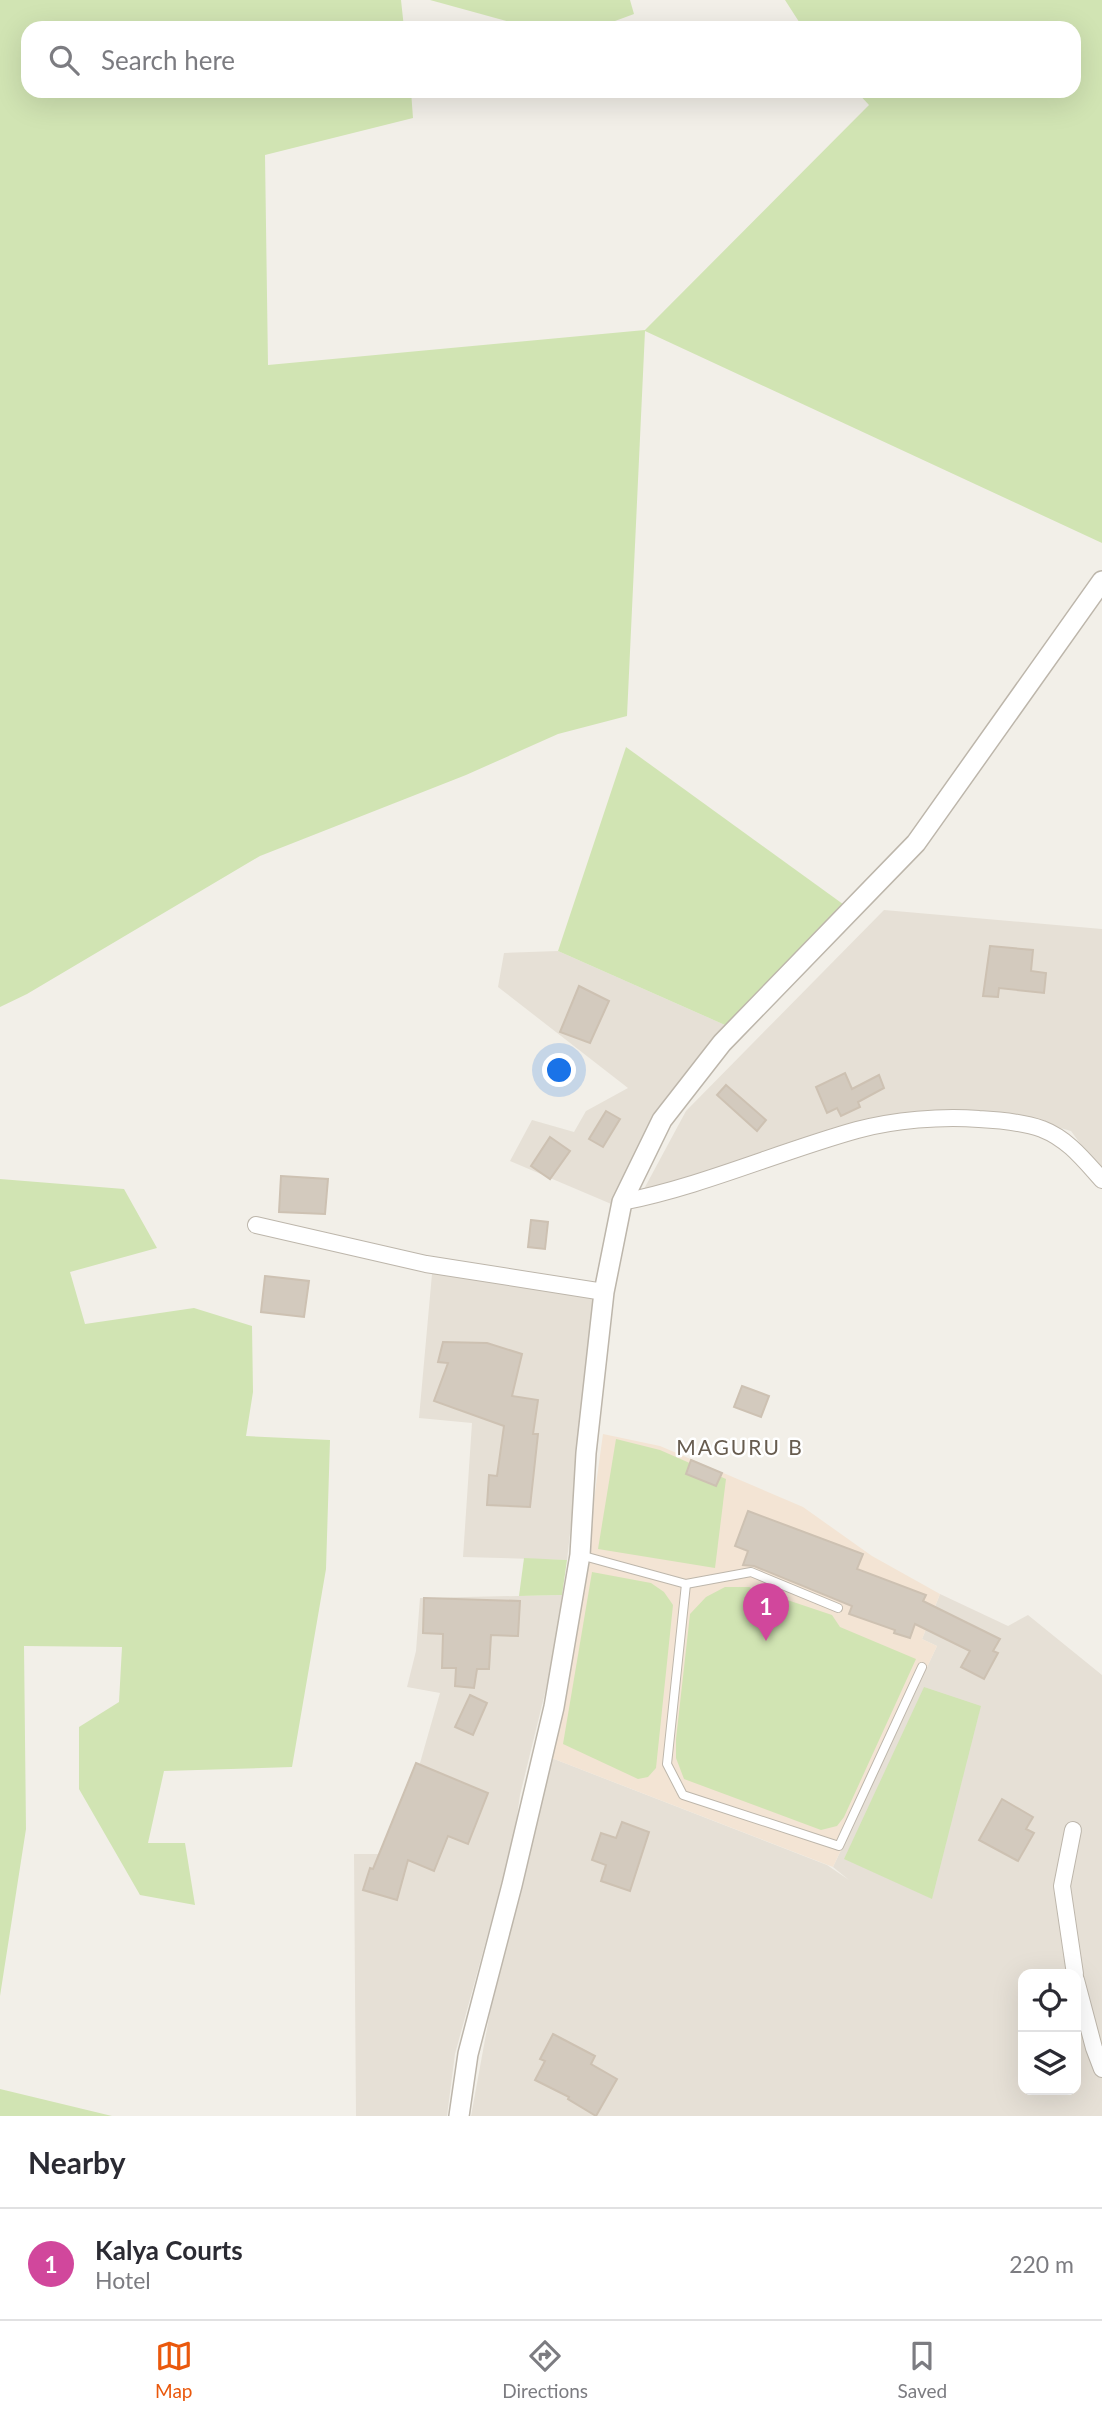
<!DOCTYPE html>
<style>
body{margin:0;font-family:Lato,sans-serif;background:#f2f2f3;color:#2b2b33}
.controls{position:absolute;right:21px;bottom:21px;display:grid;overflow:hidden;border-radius:14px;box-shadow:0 7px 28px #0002}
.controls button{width:63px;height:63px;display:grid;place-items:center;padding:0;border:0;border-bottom:2px solid #e1e1e2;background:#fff;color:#2b2b33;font:35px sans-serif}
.you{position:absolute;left:560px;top:1071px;width:24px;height:24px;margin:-18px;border:5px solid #fff;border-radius:50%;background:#1a73e8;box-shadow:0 0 0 10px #1a73e833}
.badge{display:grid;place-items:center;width:46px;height:46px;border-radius:50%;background:#ea580c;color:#fff;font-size:23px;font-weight:700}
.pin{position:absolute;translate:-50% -58px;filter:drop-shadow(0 2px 4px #0008)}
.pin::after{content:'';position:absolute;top:37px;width:24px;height:21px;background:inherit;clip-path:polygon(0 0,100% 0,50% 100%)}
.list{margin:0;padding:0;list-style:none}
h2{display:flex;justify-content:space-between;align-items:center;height:91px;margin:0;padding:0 28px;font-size:30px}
h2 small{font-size:23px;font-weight:400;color:#7c7c81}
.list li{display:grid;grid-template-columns:46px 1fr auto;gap:21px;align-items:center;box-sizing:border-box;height:112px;padding:0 28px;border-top:2px solid #e1e1e2}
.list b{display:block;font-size:26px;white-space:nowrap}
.list p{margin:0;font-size:23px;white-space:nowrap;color:#7c7c81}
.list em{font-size:23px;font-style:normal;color:#7c7c81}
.icon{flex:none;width:38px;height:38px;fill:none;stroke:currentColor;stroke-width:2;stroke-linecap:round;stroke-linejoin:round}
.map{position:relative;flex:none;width:1102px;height:2116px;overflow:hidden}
.search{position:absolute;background:#fff;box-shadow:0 7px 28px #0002;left:21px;right:21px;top:21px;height:77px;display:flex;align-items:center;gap:18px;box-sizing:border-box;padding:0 24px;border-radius:21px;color:#7c7c81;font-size:26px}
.sheet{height:203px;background:#fff}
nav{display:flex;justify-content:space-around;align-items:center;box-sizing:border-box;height:98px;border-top:2px solid #e1e1e2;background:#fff;font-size:19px;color:#7c7c81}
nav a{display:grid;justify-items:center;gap:4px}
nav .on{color:#ea580c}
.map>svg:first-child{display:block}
</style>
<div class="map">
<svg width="1102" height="2116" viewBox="0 0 1102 2116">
<rect width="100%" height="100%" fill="#f2efe8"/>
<!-- residential -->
<g fill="#e6e0d6" fill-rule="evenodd">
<path d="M 884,910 L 1102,929 L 1102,1173 L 1071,1131 L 1005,1112 L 921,1113 L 728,1170 L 644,1189 L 686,1111 Z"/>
<path d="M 558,951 L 734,1029 L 616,1206 L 510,1161 L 532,1120 L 574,1132 L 586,1111 L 628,1088 L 498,987 L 504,953 Z"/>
<path d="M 433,1263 L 586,1287 L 596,1305 L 567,1560 L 463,1557 L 472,1423 L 419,1418 Z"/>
<path d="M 940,1594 L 1008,1626 L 1028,1615 L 1102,1675 L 1102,2116 L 471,2116 L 495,1985 L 549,1757 L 827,1865 L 849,1880 L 833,1867 L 937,1646 L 922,1639 ZM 1023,1974 L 1076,1974 L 1076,2090 L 1023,2090 Z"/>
<path d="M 562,1595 L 555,1652 L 520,1795 L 514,1838 L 455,2054 L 447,2116 L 356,2116 L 354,1854 L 383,1854 L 420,1763 L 440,1693 L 407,1687 L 416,1651 L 420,1598 Z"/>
</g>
<!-- commercial -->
<path fill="#f3e4d4" d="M 603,1434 L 660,1446 L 803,1507 L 872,1556 L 940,1594 L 922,1639 L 937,1646 L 833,1867 L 549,1757 L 585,1565 Z"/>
<!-- green -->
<g fill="#d1e4b3">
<path d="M 0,0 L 401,0 L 404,28 L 28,28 L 28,91 L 411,91 L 413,118 L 265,155 L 268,365 L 645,330 L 869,105 L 856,91 L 1074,91 L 1074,28 L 803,28 L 785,0 L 1102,0 L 1102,543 L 645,331 L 627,716 L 558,734 L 466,775 L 260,856 L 27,994 L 0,1007 Z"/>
<path d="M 430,0 L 630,0 L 634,14 L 596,28 L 532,28 Z"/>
<path d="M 626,747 L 847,907 L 734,1029 L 558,951 Z"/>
<path d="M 0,1179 L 124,1189 L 157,1248 L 70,1272 L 85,1324 L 194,1308 L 252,1326 L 253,1392 L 246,1436 L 330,1440 L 326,1569 L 292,1767 L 164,1771 L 148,1843 L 185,1843 L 195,1905 L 140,1895 L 79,1789 L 79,1727 L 119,1702 L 122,1647 L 24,1646 L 26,1829 L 0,1996 Z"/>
<path d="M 616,1439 L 660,1450 L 726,1479 L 715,1568 L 598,1549 Z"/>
<path d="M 524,1558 L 567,1560 L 562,1595 L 519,1596 Z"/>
<path d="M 592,1572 L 651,1583 L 664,1592 L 673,1605 L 656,1768 L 648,1777 L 638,1779 L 563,1744 Z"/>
<path d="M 725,1587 L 749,1587 L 832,1615 L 840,1627 L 916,1659 L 844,1817 L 837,1826 L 821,1830 L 684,1779 L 676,1758 L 676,1739 L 690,1614 L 706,1597 Z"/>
<path d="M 924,1687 L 981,1706 L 932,1899 L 844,1859 Z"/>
<path d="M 0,2089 L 112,2116 L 0,2116 Z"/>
</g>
<!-- building -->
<g fill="#d3cabe" stroke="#cdc1b2" stroke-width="2">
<path d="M 990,946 L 1033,950 L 1031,971 L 1046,973 L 1044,993 L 999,988 L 998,997 L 983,996 Z"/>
<path d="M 579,986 L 609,1001 L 590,1043 L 560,1032 Z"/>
<path d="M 845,1073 L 852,1089 L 879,1075 L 884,1088 L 858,1102 L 860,1107 L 841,1116 L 837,1108 L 827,1113 L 816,1087 Z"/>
<path d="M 726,1085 L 766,1120 L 757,1131 L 717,1095 Z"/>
<path d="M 606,1111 L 620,1119 L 603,1147 L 589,1139 Z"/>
<path d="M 550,1137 L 570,1151 L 550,1179 L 531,1166 Z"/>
<path d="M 281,1176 L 328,1179 L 325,1214 L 279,1212 Z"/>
<path d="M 531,1220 L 548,1222 L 545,1249 L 528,1247 Z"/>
<path d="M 265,1276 L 309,1281 L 304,1317 L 261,1312 Z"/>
<path d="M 443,1342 L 487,1343 L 522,1354 L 512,1396 L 538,1400 L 533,1434 L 538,1434 L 530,1507 L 487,1505 L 489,1475 L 497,1476 L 504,1426 L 434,1401 L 448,1363 L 438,1362 Z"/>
<path d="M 742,1386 L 769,1396 L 761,1417 L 734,1407 Z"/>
<path d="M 691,1460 L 722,1473 L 716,1486 L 686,1474 Z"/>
<path d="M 748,1511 L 863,1554 L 857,1569 L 926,1595 L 923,1601 L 1000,1639 L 993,1651 L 998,1653 L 984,1679 L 961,1667 L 970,1651 L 915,1624 L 910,1638 L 894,1633 L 895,1630 L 849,1614 L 852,1606 L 754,1566 L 743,1565 L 748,1551 L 735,1546 Z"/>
<path d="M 424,1598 L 520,1601 L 518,1636 L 491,1635 L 489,1669 L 477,1669 L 474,1688 L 455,1686 L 456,1668 L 442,1668 L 443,1634 L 423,1633 Z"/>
<path d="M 470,1695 L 487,1703 L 473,1735 L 455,1727 Z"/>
<path d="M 416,1763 L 488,1793 L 468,1844 L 448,1836 L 434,1871 L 408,1860 L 397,1900 L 363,1890 L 370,1868 L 373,1869 Z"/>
<path d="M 1002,1799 L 1033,1817 L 1026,1829 L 1034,1833 L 1018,1861 L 979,1840 Z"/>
<path d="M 622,1822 L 649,1832 L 630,1891 L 601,1881 L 606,1865 L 592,1860 L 601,1833 L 616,1838 Z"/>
<path d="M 553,2034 L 595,2056 L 591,2064 L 617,2079 L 596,2116 L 568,2099 L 569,2097 L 535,2080 L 545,2061 L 540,2059 Z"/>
</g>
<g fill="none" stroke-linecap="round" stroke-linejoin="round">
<!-- service casing -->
<g stroke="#bdb6ab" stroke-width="10">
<g id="service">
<path d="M 580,1555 L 686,1584 L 751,1572 L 838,1608"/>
<path d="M 686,1584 L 667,1764 L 683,1795 L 839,1846 L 922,1667"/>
</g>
</g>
<!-- minor casing -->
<g stroke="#bdb6ab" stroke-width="18">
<g id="minor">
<path d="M 622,1202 C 703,1186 778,1152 857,1130 C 894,1120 941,1116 979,1119 C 999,1120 1022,1122 1042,1129 C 1068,1139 1084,1160 1102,1180"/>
<path d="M 256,1225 L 426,1264 L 604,1292"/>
<path d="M 1073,1830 L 1062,1886 L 1075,1974"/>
<path d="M 1076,1980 L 1094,2048 L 1102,2069"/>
</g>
</g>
<!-- tertiary casing -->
<g stroke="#bdb6ab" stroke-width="22">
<path id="tertiary" d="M 459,2116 L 468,2054 L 512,1885 L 554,1707 L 580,1555 L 586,1453 L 604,1292 L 622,1202 L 662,1120 L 722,1043 L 916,843 L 1102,581"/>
</g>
<!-- service -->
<use href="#service" stroke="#fff" stroke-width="8"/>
<!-- minor -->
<use href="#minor" stroke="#fff" stroke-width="16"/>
<!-- tertiary -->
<use href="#tertiary" stroke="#fff" stroke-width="19"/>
</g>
<g text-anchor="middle" stroke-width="5" stroke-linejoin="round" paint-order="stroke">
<!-- quarter labels -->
<g font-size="21" letter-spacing="2" fill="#675c4f" stroke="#fff">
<text x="740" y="1455">MAGURU B</text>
</g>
</g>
</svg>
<div class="controls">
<button><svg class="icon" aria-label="locate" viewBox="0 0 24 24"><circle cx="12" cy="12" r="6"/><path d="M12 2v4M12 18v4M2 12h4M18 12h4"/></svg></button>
<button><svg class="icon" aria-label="layers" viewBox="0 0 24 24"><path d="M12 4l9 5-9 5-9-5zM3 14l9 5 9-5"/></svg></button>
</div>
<div class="you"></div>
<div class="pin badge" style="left:766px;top:1641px;background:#d1479c">1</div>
<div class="search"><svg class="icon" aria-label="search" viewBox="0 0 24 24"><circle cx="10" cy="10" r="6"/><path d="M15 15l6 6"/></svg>Search here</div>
</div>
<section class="sheet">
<h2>Nearby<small></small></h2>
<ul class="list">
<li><span class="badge" style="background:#d1479c">1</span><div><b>Kalya Courts</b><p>Hotel</p></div><em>220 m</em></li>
</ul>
</section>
<nav>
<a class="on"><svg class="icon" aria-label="map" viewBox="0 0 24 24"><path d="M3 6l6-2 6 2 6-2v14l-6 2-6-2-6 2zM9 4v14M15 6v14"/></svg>Map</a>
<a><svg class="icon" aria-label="directions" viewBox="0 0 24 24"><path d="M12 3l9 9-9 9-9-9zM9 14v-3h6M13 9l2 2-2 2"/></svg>Directions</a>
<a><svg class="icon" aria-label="saved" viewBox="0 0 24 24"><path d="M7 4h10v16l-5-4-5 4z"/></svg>Saved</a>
</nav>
